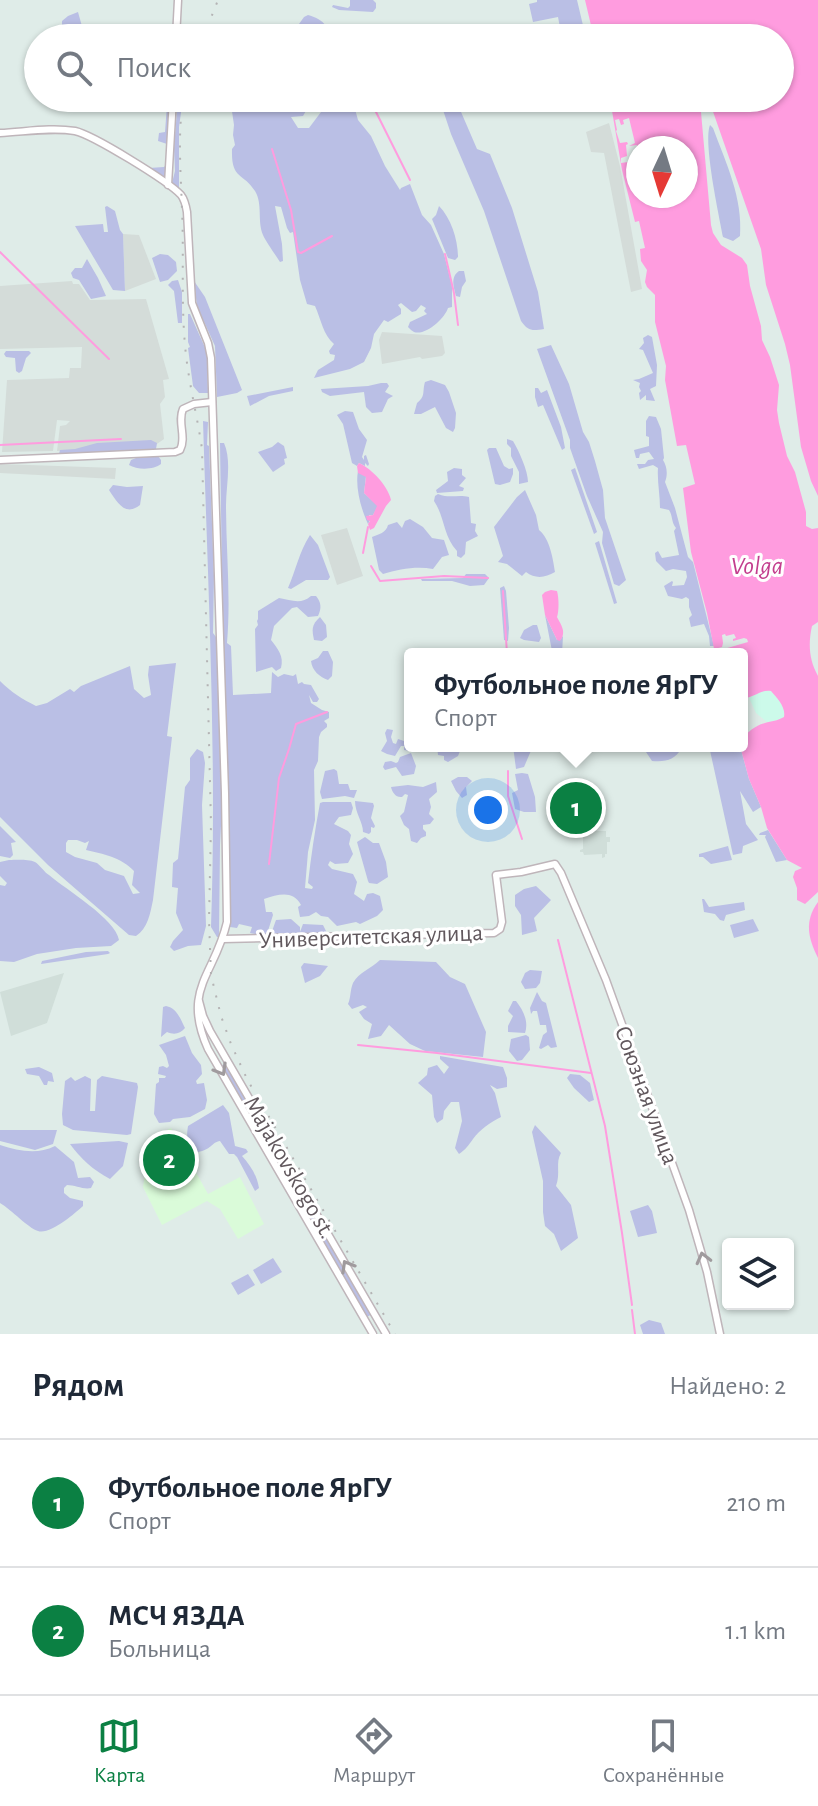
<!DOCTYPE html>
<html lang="ru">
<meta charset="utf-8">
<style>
body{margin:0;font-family:"Alegreya Sans",sans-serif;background:#f2f2f3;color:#1f2937}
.controls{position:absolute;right:24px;bottom:24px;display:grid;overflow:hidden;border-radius:8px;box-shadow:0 2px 6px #0004}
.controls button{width:72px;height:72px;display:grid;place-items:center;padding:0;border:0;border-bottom:2px solid #e0e1e3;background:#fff;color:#1f2937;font:40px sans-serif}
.compass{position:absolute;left:626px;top:136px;width:72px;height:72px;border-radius:50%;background:#fff;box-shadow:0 2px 6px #0004;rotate:184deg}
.you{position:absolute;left:488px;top:810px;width:28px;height:28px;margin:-20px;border:6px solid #fff;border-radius:50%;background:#1a73e8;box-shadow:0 0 0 12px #1a73e833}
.badge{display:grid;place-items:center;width:52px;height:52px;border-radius:50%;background:#0b8043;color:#fff;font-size:26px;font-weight:700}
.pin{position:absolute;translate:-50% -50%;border:4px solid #fff;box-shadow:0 2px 8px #0006}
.popup{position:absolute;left:404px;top:648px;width:344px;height:104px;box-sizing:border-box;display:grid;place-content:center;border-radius:8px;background:#fff;filter:drop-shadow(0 2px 6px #0005);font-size:26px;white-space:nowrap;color:#747a83}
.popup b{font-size:30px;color:#1f2937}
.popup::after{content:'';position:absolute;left:50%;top:100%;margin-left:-16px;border:16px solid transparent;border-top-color:#fff}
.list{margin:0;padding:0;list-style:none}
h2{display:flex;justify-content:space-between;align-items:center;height:104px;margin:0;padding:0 32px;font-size:34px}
h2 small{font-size:26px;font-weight:400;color:#747a83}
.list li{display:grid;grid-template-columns:52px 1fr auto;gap:24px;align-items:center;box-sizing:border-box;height:128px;padding:0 32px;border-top:2px solid #e0e1e3}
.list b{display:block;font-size:30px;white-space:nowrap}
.list p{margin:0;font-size:26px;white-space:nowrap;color:#747a83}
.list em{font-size:26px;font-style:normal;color:#747a83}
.icon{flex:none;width:44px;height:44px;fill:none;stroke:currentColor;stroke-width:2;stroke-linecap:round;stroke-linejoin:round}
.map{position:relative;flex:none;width:818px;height:1334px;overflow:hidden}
.search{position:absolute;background:#fff;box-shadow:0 2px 6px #0004;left:24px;right:24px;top:24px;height:88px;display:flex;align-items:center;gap:20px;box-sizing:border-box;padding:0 28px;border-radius:44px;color:#747a83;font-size:30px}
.sheet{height:360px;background:#fff}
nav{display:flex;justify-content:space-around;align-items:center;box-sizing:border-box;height:112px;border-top:2px solid #e0e1e3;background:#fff;font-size:22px;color:#747a83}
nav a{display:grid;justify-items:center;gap:4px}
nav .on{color:#0b8043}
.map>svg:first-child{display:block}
</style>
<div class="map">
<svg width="818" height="1334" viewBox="0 0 818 1334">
<rect width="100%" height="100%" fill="#dfece8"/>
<!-- industrial -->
<g fill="#d4dcd9">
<path d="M 609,123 L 620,166 L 642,289 L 631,292 L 604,153 L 591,152 L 586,132 Z"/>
<path d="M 123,234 L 139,235 L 156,279 L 125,291 Z"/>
<path d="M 72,281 L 73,284 L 79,284 L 90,300 L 146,299 L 169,379 L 163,380 L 165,397 L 160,404 L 164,439 L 154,446 L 57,451 L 60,426 L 66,425 L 70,421 L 57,420 L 53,451 L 2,452 L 7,380 L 69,378 L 70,368 L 81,368 L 82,347 L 0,349 L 0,286 Z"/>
<path d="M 382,332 L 442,336 L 445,353 L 442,356 L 422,359 L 420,357 L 382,364 L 379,340 Z"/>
<path d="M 0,464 L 116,468 L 115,479 L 0,473 Z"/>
<path d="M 347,528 L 363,576 L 337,585 L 321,535 Z"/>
</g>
<!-- education -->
<g fill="#d0ded9">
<path d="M 589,828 L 594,828 L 594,831 L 606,831 L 606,837 L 610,837 L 610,842 L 607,842 L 607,854 L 605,854 L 605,857 L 602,858 L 602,854 L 584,855 L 583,852 L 580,852 L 580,850 L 583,849 L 583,831 L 589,831 Z"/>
<path d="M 64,973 L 47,1023 L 11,1036 L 0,992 Z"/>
</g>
<!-- medical -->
<path fill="#dafbd9" d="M 171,1128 L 208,1194 L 240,1177 L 264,1224 L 238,1239 L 220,1209 L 207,1201 L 162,1225 L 143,1187 L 150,1139 Z"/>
<!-- green -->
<g fill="#babfe5" fill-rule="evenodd">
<path d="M 350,0 L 373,0 L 376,3 L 376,8 L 373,12 L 339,10 L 332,7 L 333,5 L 348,8 L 350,6 Z"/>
<path d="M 537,0 L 577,0 L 586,38 L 562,38 L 558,17 L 533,22 L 529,4 L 537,2 Z"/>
<path d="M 78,12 L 85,37 L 84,38 L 77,38 L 62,31 L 62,21 L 68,16 Z"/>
<path d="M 308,15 C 315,17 322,20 326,26 L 324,38 L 305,38 L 299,24 L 304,17 Z"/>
<path d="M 178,98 L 183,98 L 179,127 L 179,189 L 172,183 L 175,171 L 174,148 Z"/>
<path d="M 230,98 L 310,98 L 310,104 L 303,116 L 291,117 L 298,128 L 309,128 L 324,108 L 330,112 L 326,98 L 352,98 L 358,120 L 371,136 L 385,166 L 400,190 L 401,188 L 410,184 L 422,215 L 431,225 L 444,254 L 452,286 L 452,307 L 448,308 C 445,318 426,336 414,332 C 412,331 410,329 408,327 L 410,322 L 427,314 L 424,311 L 426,308 L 421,305 L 416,311 L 412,312 L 401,303 L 398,305 L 401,309 L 401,314 L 388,322 L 384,320 L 374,334 L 371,348 L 364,362 L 350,369 L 314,378 L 318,370 L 334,360 L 335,355 L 330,354 L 329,351 L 334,344 C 323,335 321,319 315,306 L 307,304 L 300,280 L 293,232 L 290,233 L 287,228 L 281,207 L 275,206 L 282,244 L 283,261 L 280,262 C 275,254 266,242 263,235 C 257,221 263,204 255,191 C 243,172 231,180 232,149 L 235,145 L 233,135 L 234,125 Z"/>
<path d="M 439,98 L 455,98 L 477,149 L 490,154 L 512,208 L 538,292 L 544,329 C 532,331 528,331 521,321 L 484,211 L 451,134 Z"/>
<path d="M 167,105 L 170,105 L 167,173 L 164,177 L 159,176 L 149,168 L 164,167 L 166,165 L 167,144 L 158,141 L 159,133 L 165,132 Z"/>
<path d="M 710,125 L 713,128 C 726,163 743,198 740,236 L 733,241 L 723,237 C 719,215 703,142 710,125 Z"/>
<path d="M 107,206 L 115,211 L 120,230 L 123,234 L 125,291 L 113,290 L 75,226 L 103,224 L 104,232 L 108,232 L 105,207 Z"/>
<path d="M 439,206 C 451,218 458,240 458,257 L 455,260 L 448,258 L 432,219 L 436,215 Z"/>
<path d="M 160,254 L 168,255 L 176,262 L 177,271 L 168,280 L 160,282 L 152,258 Z"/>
<path d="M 87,259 L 98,278 L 106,296 L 91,299 L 79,280 L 73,278 L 71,273 L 75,268 L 82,268 Z"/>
<path d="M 459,271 L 464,271 L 466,281 L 462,287 L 460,297 L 456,296 C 454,287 450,277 459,271 Z"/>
<path d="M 178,280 L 182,292 L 182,323 L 178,323 L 174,291 L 168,285 L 172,281 Z"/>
<path d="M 194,281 L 205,297 L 242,390 L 237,393 L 217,397 L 215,346 L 197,306 Z"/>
<path d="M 188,314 L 190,314 L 207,352 L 208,393 L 199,393 L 193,386 L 188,348 L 190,347 L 188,342 Z"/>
<path d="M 648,335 L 652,337 L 657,365 L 656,386 L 650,389 L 655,401 L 646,400 L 646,395 L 640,400 L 639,393 L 641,391 L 639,387 L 640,383 L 633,380 L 639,379 L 653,373 L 643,350 L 639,349 L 644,343 L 643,338 Z"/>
<path d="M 551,345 L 569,384 L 583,432 L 589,442 L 595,461 L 603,490 L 605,518 L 626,580 L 619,586 L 614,584 L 602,543 L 603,532 L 587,496 L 570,448 L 570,440 L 537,349 Z"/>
<path d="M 6,351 L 29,351 L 31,353 L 26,358 L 22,371 L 19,373 L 16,371 L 15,358 L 6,357 L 4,354 Z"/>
<path d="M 431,380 L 445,385 L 449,392 L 456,413 L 455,428 L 453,432 L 446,428 L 435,407 L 421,414 L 414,414 L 417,403 C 426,396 422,392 425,382 Z"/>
<path d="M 381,383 L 387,383 L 389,386 L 385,392 L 393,396 L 388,399 L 382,412 L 372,413 L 366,407 L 364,392 L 330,396 L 322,392 L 321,389 L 368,386 Z"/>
<path d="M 293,387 L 293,391 L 269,396 L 250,406 L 247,396 Z"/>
<path d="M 535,388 L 538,388 L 541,393 L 547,390 L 561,427 L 565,448 L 562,450 L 543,405 L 538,407 L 535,397 Z"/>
<path d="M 345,411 L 353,412 L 359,429 L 367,440 L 362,457 L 364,460 L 364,456 L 366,455 L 369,464 L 368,466 L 365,463 L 365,466 L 359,463 L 357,466 L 352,463 L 343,424 L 337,415 Z"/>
<path d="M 649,416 L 656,417 L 661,429 L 664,458 L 663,460 C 667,466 668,475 665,482 L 675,508 L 688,557 L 693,562 L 714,646 L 710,646 L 709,636 L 704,624 L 691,627 L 689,618 L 692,615 L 689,607 L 689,599 L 686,597 L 682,599 L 668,596 L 664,586 L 672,581 L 673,582 L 672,586 L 684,585 L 687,577 L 686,571 L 673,569 L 666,571 L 656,561 L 655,553 L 658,551 L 662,558 L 679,555 L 674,531 L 676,528 C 671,522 673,516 669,510 L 660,508 C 660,495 657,480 658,468 L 653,465 L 639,469 L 637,464 L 645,464 L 648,460 L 654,459 L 649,452 L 640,454 L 639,458 L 636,458 L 634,450 L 649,446 L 649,437 L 646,436 L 646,421 Z"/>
<path d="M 203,421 L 208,422 L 207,445 L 209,446 L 214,576 L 213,633 L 216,637 L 222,807 L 220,845 L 219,937 L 217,937 L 211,927 C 217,759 208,590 203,421 Z"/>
<path d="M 507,439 L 513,441 C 519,451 528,471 528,482 L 519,484 L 519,472 L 511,456 L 511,448 L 507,444 Z"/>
<path d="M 151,440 L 157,443 L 156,449 L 59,454 L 60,450 L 75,449 L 97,443 Z"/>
<path d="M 278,442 L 284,446 L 287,458 L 284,459 L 285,464 L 273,472 L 258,452 L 272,447 Z"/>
<path d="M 220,443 L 224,443 C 232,461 226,486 226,505 C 226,551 231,597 227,643 L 231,646 L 233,695 L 271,693 L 272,672 L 278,677 L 284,674 L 293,676 L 296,674 L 298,684 L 302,682 L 304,684 L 311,685 L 319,699 L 317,702 L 313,702 L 309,695 L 311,703 L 322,710 L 329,712 L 329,718 L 324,721 L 327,724 L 327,727 L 321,732 L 319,737 L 318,761 L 314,770 L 315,820 L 308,852 L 305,888 L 312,889 L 313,887 L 308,883 C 311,856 315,830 320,803 L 323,802 L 351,802 L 353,808 L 351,815 L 339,817 L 334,824 L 348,831 L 351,835 L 349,844 L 353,854 L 348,863 L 335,864 L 330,861 L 328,865 L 332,869 L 353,874 L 357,882 L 354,894 L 364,901 L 367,894 L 373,893 L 380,896 L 383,910 L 377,916 L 360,924 L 356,922 L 337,926 L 328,917 L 321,916 L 316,912 L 309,916 L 300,917 L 298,907 L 301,905 C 293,890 279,894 264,899 L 266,912 L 272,912 L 273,915 L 267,934 L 255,934 L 250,933 L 252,927 L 239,924 L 237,928 L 230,927 L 223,645 Z"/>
<path d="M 489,448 L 496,448 L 504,466 L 509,469 L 513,468 L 513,474 L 510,482 L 500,485 L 495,484 L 487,450 Z"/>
<path d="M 158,456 L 161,460 L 161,464 C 154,470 137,470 129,465 L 131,460 L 136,458 Z"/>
<path d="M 454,468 L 462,469 L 462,475 L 466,478 L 459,486 L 464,488 L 463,491 L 437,493 L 436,490 L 448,481 L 447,472 Z"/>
<path d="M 575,468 L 597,532 L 594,534 L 571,470 Z"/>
<path d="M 358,471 L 366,476 L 364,493 L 378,506 L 373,515 L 369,515 L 370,520 L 368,524 C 361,509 355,487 358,471 Z"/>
<path d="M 113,485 L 127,487 L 143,486 L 140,505 C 125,517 117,502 109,490 Z"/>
<path d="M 525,490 L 536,515 L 539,530 C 550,539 553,559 555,572 C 545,578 535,579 526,572 L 522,576 L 507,564 L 498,562 L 503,556 L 494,527 L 517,497 Z"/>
<path d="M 438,494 C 451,499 457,494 469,497 L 471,523 L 476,524 L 475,531 L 478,536 L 466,542 L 465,554 L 461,558 L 457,556 L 457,551 C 443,536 445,517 434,501 L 435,496 Z"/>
<path d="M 410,519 L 423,527 L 432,538 L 444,540 L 449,555 L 442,557 L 433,569 C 417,566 399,569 383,574 L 379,570 L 372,537 C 379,534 386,533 388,525 L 397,522 L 402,528 L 405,521 Z"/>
<path d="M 310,535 L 318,545 L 330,577 L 328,580 L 306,580 L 291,589 L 288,588 C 296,570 299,552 310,535 Z"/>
<path d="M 599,541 L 617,603 L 614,604 L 595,543 Z"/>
<path d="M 466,574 L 485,574 L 489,578 L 484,585 L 470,586 L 452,581 L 422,581 L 421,579 L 463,578 Z"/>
<path d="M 504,586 L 506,591 L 509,628 L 508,641 L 504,640 L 500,588 Z"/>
<path d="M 311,596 L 316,596 C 321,602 322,608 318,616 L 308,617 L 297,607 L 292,608 L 274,626 L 271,640 C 278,649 284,656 281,668 L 276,671 L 272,667 L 256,672 L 255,629 L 258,625 L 257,621 L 258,619 L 258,611 L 279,598 C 291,600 301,605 311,596 Z"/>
<path d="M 545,615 L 557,640 L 560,640 L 563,636 L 562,654 L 554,654 L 552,651 Z"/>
<path d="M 320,617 L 326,625 L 327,637 L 322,641 L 314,640 C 312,630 311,625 320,617 Z"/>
<path d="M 533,625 L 537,625 L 541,638 L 539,642 L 524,640 L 520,638 L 524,630 Z"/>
<path d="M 323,651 L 328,651 L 333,662 L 332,676 L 328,680 C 320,677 312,671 311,661 L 318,658 Z"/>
<path d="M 176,663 L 167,736 L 172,737 L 153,900 C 150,914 148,928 136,936 L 129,935 L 48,865 L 0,817 L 0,681 C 11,692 22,699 36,706 L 47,703 L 70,689 L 74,692 L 81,686 L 130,666 L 134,689 L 144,698 L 151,695 L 148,675 L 149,666 ZM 68,840 L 77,840 L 85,843 L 89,841 L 86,850 C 103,854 121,857 134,871 L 132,885 L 140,893 L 133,894 L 124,876 L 105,870 L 97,863 L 75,857 L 66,852 L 66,843 Z"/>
<path d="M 387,729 L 393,730 L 391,737 L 393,743 L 396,744 L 398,739 L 407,742 L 410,751 L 404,750 L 404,746 L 401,746 L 395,756 L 387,754 L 381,751 L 387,741 L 385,733 Z"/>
<path d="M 437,746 L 462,746 L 458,756 L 448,762 L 444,760 L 444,756 L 438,755 Z"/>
<path d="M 513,746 L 533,746 L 524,767 L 516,769 Z"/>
<path d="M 642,746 L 682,746 L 682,748 C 674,760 667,762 652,761 Z"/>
<path d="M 709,746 L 740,746 L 749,779 L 761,807 L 753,812 L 740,791 L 746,824 L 758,840 L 743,846 L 742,853 L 733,855 Z"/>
<path d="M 197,749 L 203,752 L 205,763 L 202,805 L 206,926 L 201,945 L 188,946 L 174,951 L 170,947 L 173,941 L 183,930 L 176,913 L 178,888 L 172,887 L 173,863 L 178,859 L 185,787 L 190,780 L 190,758 Z"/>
<path d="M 411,753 L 416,766 L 414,774 L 402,776 L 396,767 L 385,770 L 383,767 L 385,762 L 391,761 L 396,763 L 398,762 L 400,757 Z"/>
<path d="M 334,769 L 337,771 L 339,784 L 348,784 L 350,790 L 357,790 L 354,798 L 345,796 L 322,799 L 320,792 L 325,771 Z"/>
<path d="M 522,773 L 528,774 L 535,797 L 536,812 L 524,812 L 515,809 L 512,793 L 518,790 L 515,774 Z"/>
<path d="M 458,777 L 467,777 L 472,781 L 466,787 L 467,795 L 462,798 L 456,791 L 451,781 Z"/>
<path d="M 436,782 L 437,792 L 429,799 L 431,807 L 429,814 L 434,819 L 430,824 L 423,825 L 423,829 L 426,832 L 426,836 L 421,838 L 417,843 L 411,841 L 409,829 L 404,825 L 400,816 L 404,812 L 408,795 L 405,794 L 402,797 C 396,798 392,792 391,787 L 408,785 L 423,787 Z"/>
<path d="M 589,800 L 594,803 L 597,810 L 592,817 L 562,819 L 555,814 L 555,806 L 560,802 Z"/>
<path d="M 355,801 L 373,803 L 374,806 L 371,818 L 375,826 L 374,828 L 371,827 L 371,832 L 369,834 L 363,832 C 363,822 355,813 355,801 Z"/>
<path d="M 0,826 L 16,842 L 11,843 L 13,855 L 10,858 L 0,856 Z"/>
<path d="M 768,830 L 787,860 L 776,862 L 765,837 L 766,835 L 759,835 L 760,833 Z"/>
<path d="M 365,837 L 373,843 L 379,843 L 386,862 L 388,877 L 377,884 L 369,883 L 368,881 L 357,842 Z"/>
<path d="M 728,846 L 732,860 L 711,864 L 703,857 L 699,857 L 699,854 Z"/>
<path d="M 9,860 C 16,860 28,859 35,862 C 40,865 44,872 49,875 C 65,889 116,919 119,940 L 111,946 L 76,948 L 37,954 L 14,962 L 0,961 L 0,885 L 5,886 L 7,883 L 0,876 L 0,862 Z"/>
<path d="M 536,886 L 551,900 L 534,918 L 537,931 L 522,935 L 521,915 L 515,906 L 515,895 L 524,889 Z"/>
<path d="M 702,899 L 704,899 L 709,907 L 744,902 L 745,910 L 726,915 L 724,921 L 720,920 L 715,914 L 704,912 Z"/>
<path d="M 291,919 L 300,927 L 300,932 L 303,924 L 323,925 L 327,933 L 271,934 L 276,920 Z"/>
<path d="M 753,919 L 759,931 L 734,938 L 730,925 Z"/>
<path d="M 108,951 L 110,953 L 108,954 L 41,964 L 42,961 L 86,952 Z"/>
<path d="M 380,960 L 436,962 L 450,977 L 465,984 L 486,1032 L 483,1057 L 425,1051 L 410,1044 L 389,1025 L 381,1036 L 368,1039 L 372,1024 L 364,1019 L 359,1012 L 367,1007 L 363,1005 L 352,1009 L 348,1004 C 351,997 350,990 353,983 C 359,972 371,969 380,960 Z"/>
<path d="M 304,963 L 328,966 L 320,976 L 305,983 L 301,967 Z"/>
<path d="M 530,970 L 542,971 L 540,983 L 536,988 L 525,989 L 521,982 L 525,973 Z"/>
<path d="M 537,992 L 542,1001 L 546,1003 L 557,1047 L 551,1048 L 548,1045 L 541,1049 L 539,1048 L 543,1035 L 547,1032 L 546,1025 L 540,1025 L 537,1011 L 533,1011 L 531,1014 L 530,1008 Z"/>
<path d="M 513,1001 L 516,1001 C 523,1010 529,1021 525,1033 L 508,1032 L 508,1026 L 513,1016 L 508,1011 Z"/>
<path d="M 166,1006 C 177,1008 181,1020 185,1028 C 180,1034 174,1035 167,1032 L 161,1037 L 163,1007 Z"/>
<path d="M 526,1035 L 529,1037 L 530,1050 L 522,1060 L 517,1061 L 509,1051 L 511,1039 Z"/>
<path d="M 185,1036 L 192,1053 L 201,1065 L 202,1074 L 196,1081 L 197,1084 L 204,1083 L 207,1100 L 205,1109 L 190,1117 L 173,1119 L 170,1122 L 159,1123 L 154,1114 L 156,1084 L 159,1082 L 159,1078 L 165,1078 L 166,1076 L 158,1074 L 159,1067 L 163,1066 L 167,1068 L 169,1066 L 166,1055 L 159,1045 Z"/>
<path d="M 440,1056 L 503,1067 L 507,1078 L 507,1087 L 497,1089 L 490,1085 L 495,1093 L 501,1117 C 491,1122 479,1130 473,1139 C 468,1146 466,1149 459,1154 L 455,1148 L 462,1121 L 459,1102 L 451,1102 L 444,1111 L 443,1119 L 437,1123 L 434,1117 L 432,1095 L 418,1083 L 427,1075 L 428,1068 L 437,1065 L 444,1074 L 449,1067 L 440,1059 Z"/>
<path d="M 226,1063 L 301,1190 L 295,1195 L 221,1066 Z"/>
<path d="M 39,1067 L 52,1073 L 54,1082 L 48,1081 L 47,1085 L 44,1085 L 39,1076 L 27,1074 L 25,1069 Z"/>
<path d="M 570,1074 L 580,1075 L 590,1083 L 594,1100 L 589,1102 L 574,1088 L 567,1078 Z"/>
<path d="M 85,1076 L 91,1079 L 90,1111 L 95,1111 L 97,1080 L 102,1076 L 137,1083 L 138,1087 L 131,1134 L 127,1135 L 73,1130 L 63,1125 L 62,1114 L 65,1081 L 71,1077 L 75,1081 Z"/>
<path d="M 223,1105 L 229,1113 L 235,1146 L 246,1149 L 248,1152 L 242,1156 C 250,1165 257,1175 259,1188 L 255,1191 L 237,1157 L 234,1154 L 229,1154 L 220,1141 C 212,1142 211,1150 198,1152 C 187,1144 186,1139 188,1126 Z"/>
<path d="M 535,1125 L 561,1153 C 555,1163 561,1173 556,1186 L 571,1205 L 578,1238 L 561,1251 L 554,1234 L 545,1226 L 543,1212 L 543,1181 L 532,1132 Z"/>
<path d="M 0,1130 L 57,1130 L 53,1144 L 35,1150 L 0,1141 Z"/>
<path d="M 119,1141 L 128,1143 L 123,1166 L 110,1179 C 93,1170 81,1159 70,1144 Z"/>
<path d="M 0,1145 C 19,1151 37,1155 55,1146 L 74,1162 L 78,1178 L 90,1177 L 94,1182 L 91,1188 C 84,1190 75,1185 67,1185 L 64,1188 L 64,1193 L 70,1198 L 83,1201 L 83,1206 C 74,1214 50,1235 38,1231 C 28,1228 12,1210 0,1203 Z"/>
<path d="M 648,1205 L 652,1211 L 657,1233 L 638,1237 L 630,1211 Z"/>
<path d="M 313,1212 L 372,1314 L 367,1317 L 308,1215 Z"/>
<path d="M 273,1258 L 282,1272 L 261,1284 L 253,1270 Z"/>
<path d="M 248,1274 L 255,1285 L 238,1295 L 231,1283 Z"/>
<path d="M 649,1320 L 661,1323 L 665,1334 L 643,1334 L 640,1325 Z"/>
</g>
<!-- sand -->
<path fill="#ccfaea" d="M 763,690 L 771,691 C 777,698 786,707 784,717 L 779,720 L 767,722 L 756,713 L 749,698 Z"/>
<!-- water -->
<g fill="#ff9cdf" fill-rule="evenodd">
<path d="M 585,0 L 818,0 L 818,496 L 811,481 L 801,447 L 790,365 L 785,344 L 766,285 L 761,249 L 710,103 L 703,104 L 701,112 L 711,225 L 713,233 L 721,245 L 742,258 L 747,265 L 750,286 L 761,326 L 762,340 L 770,357 L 779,385 L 777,410 L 779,423 L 787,456 L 795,472 L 806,512 L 806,526 L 812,529 L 818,528 L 818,622 L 812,626 C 808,644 809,660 818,676 L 818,892 L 805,904 L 797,900 L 797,888 L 793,877 L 795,871 L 802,868 L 787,860 L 767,828 L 761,807 L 749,779 L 740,746 L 742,746 L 742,738 C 748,732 756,725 765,723 C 772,721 777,721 784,717 C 786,707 777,698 771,691 C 760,689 753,699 742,698 L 742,654 L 715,654 L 707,613 L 691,552 L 683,488 L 695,484 L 686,445 L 677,446 L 665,380 L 666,366 L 655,322 L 655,295 L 647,287 L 645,282 L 647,270 L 641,261 L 640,249 L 645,248 L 639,221 L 635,222 L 622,170 L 610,99 L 615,98 L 780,98 L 780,38 L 594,38 ZM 638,148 L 686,148 L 686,196 L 638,196 Z"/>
<path d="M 359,463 C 372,469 388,486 391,500 L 386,506 L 374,528 L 370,530 L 368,524 L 370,521 L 367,520 L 366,516 L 373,515 L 377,506 L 364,493 L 366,477 L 358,473 L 357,466 Z"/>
<path d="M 551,590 L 557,591 C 559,598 559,611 557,617 C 561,625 567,632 560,641 L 557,640 L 545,615 L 542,595 L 545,592 Z"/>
<path d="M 818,902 L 818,958 C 808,938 804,921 818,902 Z"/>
</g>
<!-- pier -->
<g fill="#dfece8">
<path d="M 629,118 L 635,143 L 629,146 L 637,145 L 638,174 L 636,174 L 635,172 L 629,172 L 628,162 L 621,163 L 621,158 L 627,156 L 626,145 L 628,144 L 627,142 L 620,143 L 616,131 L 617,130 L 615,120 L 619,119 L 621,125 L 624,124 L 623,120 Z"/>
<path d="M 725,634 L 726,636 L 734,634 L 736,638 L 733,639 L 733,641 L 744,638 L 747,639 L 748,642 L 724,649 L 725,654 L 724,654 L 722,648 L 715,649 L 722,647 L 723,643 L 722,635 Z"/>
</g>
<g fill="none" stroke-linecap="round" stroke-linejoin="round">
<!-- stream -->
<g stroke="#ff9cdf" stroke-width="2">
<path d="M 428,38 L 428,33"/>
<path d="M 370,100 L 410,180"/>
<path d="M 272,149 L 291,210 L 298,252 L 301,253 L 332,236"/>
<path d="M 0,252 L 109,359"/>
<path d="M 445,254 L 454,293 L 458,325"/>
<path d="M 0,445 L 121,439"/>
<path d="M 363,553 L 368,527"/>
<path d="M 371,566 L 380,581 L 444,576 L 488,578"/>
<path d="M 503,591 L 507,654"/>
<path d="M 508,771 L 508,796 L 522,839"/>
<path d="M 269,864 L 279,778 L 289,749 L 296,724 L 327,712"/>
<path d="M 558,940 L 605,1126 L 622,1233 L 632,1305"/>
<path d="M 358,1045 L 437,1053 L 591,1073"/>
<path d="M 632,1310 L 635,1334"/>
</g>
<!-- secondary casing -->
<g stroke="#bfb5ba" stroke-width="9">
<g id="secondary">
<path d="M 176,38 L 178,0"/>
<path d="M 0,133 C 24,132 51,127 75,131 C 93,135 168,181 181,195 C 185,200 186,206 187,212 L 192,303 L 208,343 L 211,358 L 225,793 L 227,922 C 215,975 181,989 208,1049 L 373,1334"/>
<path d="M 168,185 L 173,98"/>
<path d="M 0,460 L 175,452 L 180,450 C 187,437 177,422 183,409 L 194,404 L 212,402"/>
<path d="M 223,939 L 494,933 L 500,929 L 502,922 L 496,875 L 521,872 L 555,864 L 561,873 L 606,980 L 689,1210 L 707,1272 L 720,1334"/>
<path d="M 199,1001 L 203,1016 L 210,1031 L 386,1334"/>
</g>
</g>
<!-- secondary -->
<use href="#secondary" stroke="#fff" stroke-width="6"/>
<!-- rail -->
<g stroke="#b4b3b4" stroke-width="2" stroke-dasharray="2 10" stroke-linecap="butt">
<path d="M 203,38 L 218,0"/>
<path d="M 184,98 C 177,127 181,178 182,209 C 184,254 181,300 185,345 C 188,381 197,414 202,449 L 211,825 L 209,920 L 211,975 L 221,1016 L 231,1044 L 247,1079 L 395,1334"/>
</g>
</g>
<!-- one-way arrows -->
<defs><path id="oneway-chevron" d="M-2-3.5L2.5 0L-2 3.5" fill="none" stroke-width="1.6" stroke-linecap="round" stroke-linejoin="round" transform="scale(2)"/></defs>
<g stroke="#a09b9e">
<use href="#oneway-chevron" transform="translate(221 1070) rotate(60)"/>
<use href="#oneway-chevron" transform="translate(703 1258) rotate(-104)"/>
<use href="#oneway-chevron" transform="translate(347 1266) rotate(-120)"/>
</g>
<g text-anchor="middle" stroke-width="6" stroke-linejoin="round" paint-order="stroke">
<!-- street labels -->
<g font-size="24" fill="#61585d" stroke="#fff">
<text transform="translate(371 936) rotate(-2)" y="8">Университетская улица</text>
<text transform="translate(647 1095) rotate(70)" y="8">Союзная улица</text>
<text transform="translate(290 1167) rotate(60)" y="8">Majakovskogo st.</text>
</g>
<!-- water labels -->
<g font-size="26" font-style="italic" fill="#c33e8e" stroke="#fff">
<text x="757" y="574">Volga</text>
</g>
</g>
</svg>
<div class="controls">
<button><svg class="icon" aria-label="layers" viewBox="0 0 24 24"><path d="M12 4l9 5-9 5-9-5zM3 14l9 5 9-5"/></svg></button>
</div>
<svg class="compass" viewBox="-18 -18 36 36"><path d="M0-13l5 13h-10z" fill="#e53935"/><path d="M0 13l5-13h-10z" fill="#747a83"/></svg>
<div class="you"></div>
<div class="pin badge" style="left:576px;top:808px">1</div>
<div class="popup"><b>Футбольное поле ЯрГУ</b>Спорт</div>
<div class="pin badge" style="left:169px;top:1160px">2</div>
<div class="search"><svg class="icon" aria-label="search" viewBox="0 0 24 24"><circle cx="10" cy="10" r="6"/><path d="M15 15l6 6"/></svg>Поиск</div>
</div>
<section class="sheet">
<h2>Рядом<small>Найдено: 2</small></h2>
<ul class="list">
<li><span class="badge">1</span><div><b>Футбольное поле ЯрГУ</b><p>Спорт</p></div><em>210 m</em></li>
<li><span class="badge">2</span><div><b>МСЧ ЯЗДА</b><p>Больница</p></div><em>1.1 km</em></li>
</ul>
</section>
<nav>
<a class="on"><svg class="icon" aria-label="map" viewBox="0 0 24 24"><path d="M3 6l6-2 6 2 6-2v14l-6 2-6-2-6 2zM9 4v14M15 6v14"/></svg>Карта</a>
<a><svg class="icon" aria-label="directions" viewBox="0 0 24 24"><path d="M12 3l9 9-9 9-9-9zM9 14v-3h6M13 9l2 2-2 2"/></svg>Маршрут</a>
<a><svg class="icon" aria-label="saved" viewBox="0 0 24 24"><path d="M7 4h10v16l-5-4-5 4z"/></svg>Сохранённые</a>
</nav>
